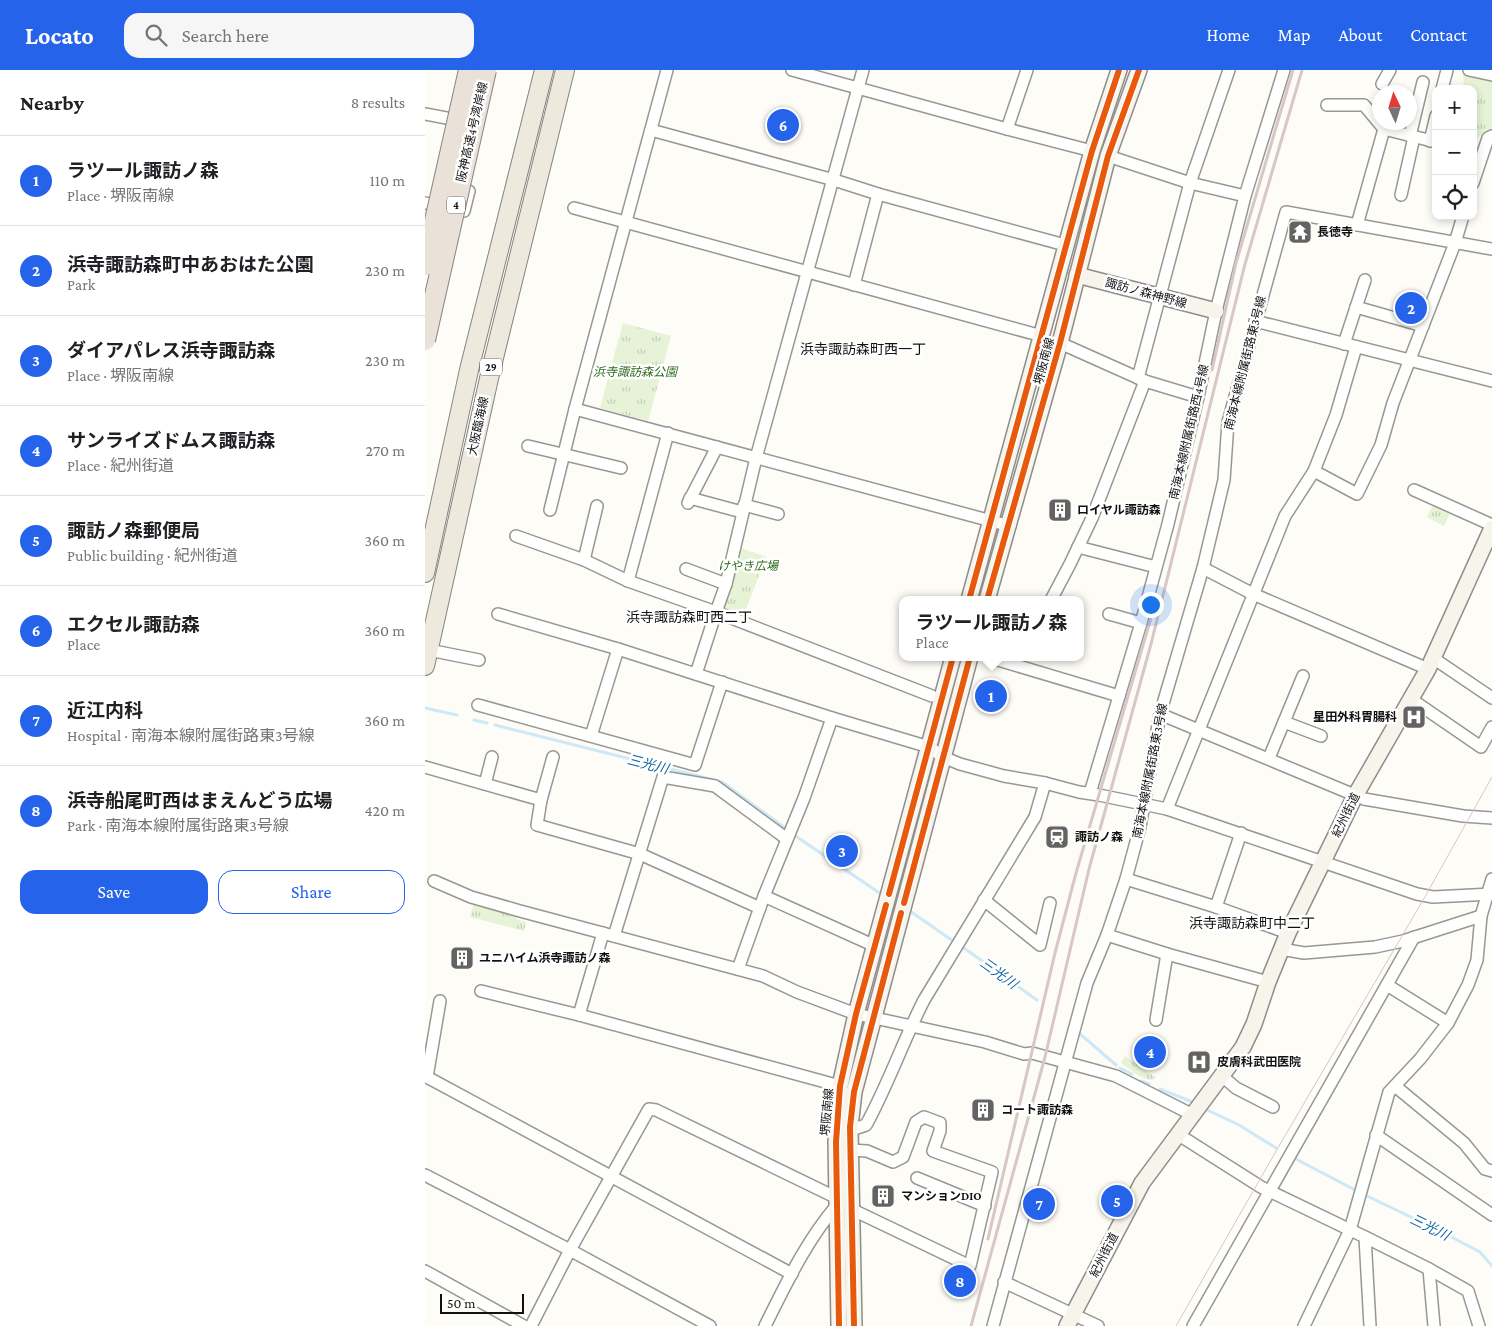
<!DOCTYPE html>
<meta charset="utf-8">
<style>
body{margin:0;font-family:"Crimson Pro","Noto Sans JP",serif;background:#f6f6f6;color:#202124}
.controls{position:absolute;right:15px;top:15px;display:grid;overflow:hidden;border-radius:10px;box-shadow:0 2px 8px #0003}
.controls button{width:45px;height:45px;display:grid;place-items:center;padding:0;border:0;border-bottom:1px solid #e0e0e0;background:#fff;color:#202124;font:25px sans-serif}
.compass{position:absolute;left:947px;top:15px;width:45px;height:45px;border-radius:50%;background:#fff;box-shadow:0 2px 8px #0003;rotate:356deg}
.scale{position:absolute;left:15px;bottom:12px;width:84px;box-sizing:border-box;padding-left:5px;border:2px solid #111;border-top:0;font-size:14px;line-height:18px;white-space:nowrap;color:#111;-webkit-text-stroke:4px #fff;paint-order:stroke}
.you{position:absolute;left:725px;top:534px;width:18px;height:18px;margin:-12px;border:4px solid #fff;border-radius:50%;background:#1a73e8;box-shadow:0 0 0 8px #1a73e833}
.badge{display:grid;place-items:center;width:32px;height:32px;border-radius:50%;background:#2563eb;color:#fff;font-size:16px;font-weight:700}
.pin{position:absolute;translate:-50% -50%;border:2px solid #fff;box-shadow:0 1px 5px #0006}
.popup{position:absolute;left:474px;top:526px;width:185px;height:65px;box-sizing:border-box;display:grid;place-content:center;border-radius:10px;background:#fff;filter:drop-shadow(0 1px 4px #0005);font-size:16px;white-space:nowrap;color:#757577}
.popup b{font-size:19px;color:#202124}
.popup::after{content:'';position:absolute;left:50%;top:100%;margin-left:-10px;border:10px solid transparent;border-top-color:#fff}
.list{margin:0;padding:0;list-style:none}
h2{display:flex;justify-content:space-between;align-items:center;height:65px;margin:0;padding:0 20px;font-size:21px}
h2 small{font-size:16px;font-weight:400;color:#757577}
.list li{display:grid;grid-template-columns:32px 1fr auto;gap:15px;align-items:center;box-sizing:border-box;height:90px;padding:0 20px;border-top:1px solid #e0e0e0}
.list b{display:block;font-size:19px;white-space:nowrap}
.list p{margin:0;font-size:16px;white-space:nowrap;color:#757577}
.list em{font-size:16px;font-style:normal;color:#757577}
.actions{display:flex;gap:10px;padding:15px 20px}
.actions a{flex:1;padding:11px 0;border:1px solid #2563eb;border-radius:15px;text-align:center;font-size:18px;color:#2563eb}
.actions .main{background:#2563eb;color:#fff}
.icon{flex:none;width:28px;height:28px;fill:none;stroke:currentColor;stroke-width:2;stroke-linecap:round;stroke-linejoin:round}
.map{position:relative;flex:none;width:1067px;height:1256px;overflow:hidden}
header{display:flex;align-items:center;gap:30px;box-sizing:border-box;height:70px;padding:0 25px;background:#2563eb;color:#fff}
header strong{font-size:24px}
nav{display:flex;gap:28px;margin-inline-start:auto;font-size:18px}
.search{width:350px;height:45px;background:#f6f6f6;display:flex;align-items:center;gap:12px;box-sizing:border-box;padding:0 18px;border-radius:15px;color:#757577;font-size:19px}
main{display:flex}
aside{flex:1;background:#fff}
.map>svg:first-child{display:block}
</style>
<header>
<strong>Locato</strong>
<div class="search"><svg class="icon" aria-label="search" viewBox="0 0 24 24"><circle cx="10" cy="10" r="6"/><path d="M15 15l6 6"/></svg>Search here</div>
<nav><a>Home</a><a>Map</a><a>About</a><a>Contact</a></nav>
</header>
<main>
<aside>
<h2>Nearby<small>8 results</small></h2>
<ul class="list">
<li><span class="badge">1</span><div><b>ラツール諏訪ノ森</b><p>Place · 堺阪南線</p></div><em>110 m</em></li>
<li><span class="badge">2</span><div><b>浜寺諏訪森町中あおはた公園</b><p>Park</p></div><em>230 m</em></li>
<li><span class="badge">3</span><div><b>ダイアパレス浜寺諏訪森</b><p>Place · 堺阪南線</p></div><em>230 m</em></li>
<li><span class="badge">4</span><div><b>サンライズドムス諏訪森</b><p>Place · 紀州街道</p></div><em>270 m</em></li>
<li><span class="badge">5</span><div><b>諏訪ノ森郵便局</b><p>Public building · 紀州街道</p></div><em>360 m</em></li>
<li><span class="badge">6</span><div><b>エクセル諏訪森</b><p>Place</p></div><em>360 m</em></li>
<li><span class="badge">7</span><div><b>近江内科</b><p>Hospital · 南海本線附属街路東3号線</p></div><em>360 m</em></li>
<li><span class="badge">8</span><div><b>浜寺船尾町西はまえんどう広場</b><p>Park · 南海本線附属街路東3号線</p></div><em>420 m</em></li>
</ul>
<div class="actions"><a class="main">Save</a><a>Share</a></div>
</aside>
<div class="map">
<svg width="1067" height="1256" viewBox="0 0 1067 1256">
<defs>
<pattern id="park-tufts" width="24" height="20" patternUnits="userSpaceOnUse" patternTransform="scale(1.25)"><rect width="24" height="20" fill="#e7f3d7"/><path d="M3 7l-1-3M5 7V3M7 7l1-3M15 17l-1-3M17 17v-4M19 17l1-3" fill="none" stroke="#c5cfb8"/></pattern>
</defs>
<rect width="100%" height="100%" fill="#fdfcf7"/>
<!-- park -->
<g fill="url(#park-tufts)">
<path d="M 1038,3 L 1067,9 L 1067,59 L 1048,70 L 1048,19 L 1039,19 Z"/>
<path d="M 995,227 L 1003,231 L 997,244 L 992,247 L 971,242 L 975,229 L 992,234 Z"/>
<path d="M 198,253 L 246,266 L 223,351 L 175,338 Z"/>
<path d="M 1008,435 L 1025,443 L 1019,456 L 1002,447 Z"/>
<path d="M 313,477 L 341,487 L 318,547 L 301,541 L 299,535 Z"/>
<path d="M 49,832 L 92,844 L 91,849 L 101,852 L 99,861 L 45,847 Z"/>
<path d="M 700,986 L 730,1007 L 728,1010 C 717,1011 705,999 696,993 Z"/>
<path d="M 532,1196 L 547,1202 L 539,1225 L 524,1220 Z"/>
</g>
<g fill="none" stroke-linecap="round" stroke-linejoin="round">
<!-- stream -->
<g stroke="#cde8f7" stroke-width="3">
<path d="M 0,638 L 32,645"/>
<path d="M 49,650 L 62,653"/>
<path d="M 70,655 L 297,712 L 363,760"/>
<path d="M 369,765 L 459,826"/>
<path d="M 482,839 L 531,873"/>
<path d="M 536,876 L 612,930"/>
<path d="M 654,963 L 691,995"/>
<path d="M 695,998 L 707,1004"/>
<path d="M 716,1011 L 724,1014"/>
<path d="M 735,1019 L 770,1033"/>
<path d="M 780,1039 L 814,1055 L 851,1078"/>
<path d="M 869,1088 L 932,1121"/>
<path d="M 938,1124 L 1013,1160 L 1055,1182 L 1067,1196"/>
</g>
<!-- street casing -->
<g stroke="#979795" stroke-width="14">
<g id="street">
<path d="M 367,0 L 582,59 L 667,81"/>
<path d="M 438,0 L 331,388 L 301,514 L 291,542 L 507,626"/>
<path d="M 1044,0 L 1067,5"/>
<path d="M 957,14 L 965,0"/>
<path d="M 1017,19 L 1022,0"/>
<path d="M 902,35 L 939,35 L 959,59 L 1011,72"/>
<path d="M 0,44 L 37,51"/>
<path d="M 582,59 L 602,0"/>
<path d="M 226,60 L 409,110 L 453,124 L 429,215"/>
<path d="M 985,66 L 998,12"/>
<path d="M 1005,71 L 1011,46"/>
<path d="M 683,86 L 765,113 L 820,126"/>
<path d="M 1048,113 L 1063,68 L 1067,66"/>
<path d="M 453,124 L 640,175"/>
<path d="M 976,125 L 989,67"/>
<path d="M 0,133 L 39,141 L 44,121"/>
<path d="M 149,138 L 617,266"/>
<path d="M 932,155 L 959,59"/>
<path d="M 931,237 L 998,256"/>
<path d="M 830,251 L 1067,311"/>
<path d="M 635,273 L 720,311 L 773,327"/>
<path d="M 919,274 L 940,210"/>
<path d="M 713,308 L 765,113 L 804,0"/>
<path d="M 150,339 L 585,456"/>
<path d="M 103,376 L 196,398"/>
<path d="M 889,401 L 932,424 L 956,375 L 968,333 L 1030,173 L 1038,146"/>
<path d="M 989,420 L 1067,455"/>
<path d="M 265,428 L 317,442"/>
<path d="M 263,433 L 292,377"/>
<path d="M 319,435 L 353,444"/>
<path d="M 125,440 L 150,339 L 242,0"/>
<path d="M 91,466 L 159,490 L 203,511 L 291,542 L 271,604"/>
<path d="M 653,477 L 731,497"/>
<path d="M 159,490 L 172,436"/>
<path d="M 778,498 L 828,524 L 1003,599"/>
<path d="M 261,499 L 301,514"/>
<path d="M 203,511 L 243,363"/>
<path d="M 626,530 L 645,494 L 667,448 L 720,311"/>
<path d="M 73,544 L 193,579 L 407,648 L 504,677 L 518,687 L 535,694 L 579,706 L 620,713 L 654,722 L 674,725 L 742,739 L 992,824 L 1008,827 L 1067,824"/>
<path d="M 684,544 L 716,553"/>
<path d="M 4,580 L 54,590"/>
<path d="M 563,587 L 694,626"/>
<path d="M 1008,588 L 1067,628"/>
<path d="M 986,629 L 1056,677 L 1067,657"/>
<path d="M 53,635 L 270,695 L 297,612"/>
<path d="M 735,644 L 939,729 L 1038,746 L 1067,748"/>
<path d="M 859,652 L 896,666"/>
<path d="M 166,666 L 193,579"/>
<path d="M 844,688 L 878,606"/>
<path d="M 0,697 L 116,730 L 112,755 L 215,784 L 335,838"/>
<path d="M 60,714 L 67,687"/>
<path d="M 665,723 L 716,553 L 743,454 L 773,327 L 791,241 L 820,126 L 859,0"/>
<path d="M 116,730 L 128,687"/>
<path d="M 742,739 L 860,446 L 889,401 L 911,345 L 931,277"/>
<path d="M 701,809 L 791,837 L 863,863"/>
<path d="M 9,811 L 46,827 L 95,841 L 338,906 L 372,922 L 431,944 L 560,972 L 599,984 L 607,983 L 691,1006 L 768,1045"/>
<path d="M 339,826 L 379,728 L 407,648"/>
<path d="M 559,830 L 615,875 L 625,833"/>
<path d="M 791,837 L 816,763"/>
<path d="M 682,865 L 742,884 L 843,912"/>
<path d="M 189,866 L 238,707 L 290,716 L 362,769"/>
<path d="M 856,879 L 879,883 L 950,877 L 978,871 L 1056,846"/>
<path d="M 313,899 L 339,826 L 450,876"/>
<path d="M 962,915 L 1023,953"/>
<path d="M 56,921 L 154,945 L 415,1016"/>
<path d="M 154,945 L 178,863"/>
<path d="M 731,950 L 742,884"/>
<path d="M 0,1006 L 367,1204"/>
<path d="M 797,1006 L 811,1018 L 848,1037"/>
<path d="M 2,1007 L 15,931"/>
<path d="M 970,1016 L 1039,1073 L 1060,1099 L 1067,1101"/>
<path d="M 425,1057 L 432,1058 L 441,1055 C 463,1015 478,971 499,930 L 610,747 L 620,713"/>
<path d="M 754,1065 L 836,1117 L 940,1167 L 945,1256"/>
<path d="M 951,1065 L 1067,1145"/>
<path d="M 425,1080 L 442,1081 L 468,1092 L 478,1087 L 491,1052 L 499,1047 L 515,1053 L 515,1061 L 508,1081 L 567,1102 L 545,1196 L 426,1139"/>
<path d="M 0,1105 L 145,1180 L 285,1256"/>
<path d="M 492,1108 L 560,1136"/>
<path d="M 940,1167 L 1004,1199 L 1009,1256"/>
<path d="M 1004,1199 L 1043,1221 L 1054,1256"/>
<path d="M 0,1201 L 99,1256"/>
<path d="M 579,1212 L 673,1256"/>
<path d="M 106,1256 L 145,1180 L 224,1039 L 231,1040 L 412,1128"/>
<path d="M 340,1256 C 361,1214 381,1171 412,1135"/>
<path d="M 568,1256 L 662,913 L 682,865 L 701,809 L 715,757 L 735,644 L 778,498 L 799,410 L 803,352 L 861,142 L 1067,179"/>
<path d="M 768,1256 L 989,867"/>
<path d="M 879,1256 L 925,1160 L 964,1022 L 995,989 L 1023,953 L 1043,915 L 1052,890 L 1056,846 L 1067,809"/>
</g>
</g>
<!-- secondary casing -->
<g stroke="#8e8d8b" stroke-width="18">
<g id="secondary">
<path d="M 652,205 L 791,241"/>
<path d="M 544,530 L 667,81 L 694,0"/>
<path d="M 562,530 L 635,273 L 683,86 L 714,0"/>
<path d="M 414,1256 L 411,1072 L 415,1016 L 431,944 L 528,587"/>
<path d="M 429,1256 L 425,1057 L 429,1022 L 545,587"/>
<path d="M 642,1256 L 717,1113 L 818,977 L 829,954 L 843,912 L 863,863 L 930,726 L 1003,599 L 1067,458"/>
</g>
</g>
<!-- primary casing -->
<g stroke="#858482" stroke-width="20">
<g id="primary">
<path d="M 0,503 L 44,300 L 119,0"/>
<path d="M 0,596 L 65,304 L 140,0"/>
</g>
</g>
<!-- street -->
<use href="#street" stroke="#fffffe" stroke-width="11"/>
<!-- secondary -->
<use href="#secondary" stroke="#f6f4eb" stroke-width="15"/>
<!-- primary -->
<use href="#primary" stroke="#ede9dc" stroke-width="18"/>
<!-- tram -->
<path stroke="#d9c6c7" stroke-width="1" d="M 751,1256 L 854,1076 L 1001,825 L 1067,707"/>
<!-- rail -->
<g stroke="#d9c6c7" stroke-width="3">
<path d="M 787,300 L 811,193 L 868,0"/>
<path d="M 563,1169 L 630,883 L 651,803 L 726,548"/>
<path d="M 546,1256 L 620,987 L 664,799 L 726,574 L 820,194 L 877,0"/>
</g>
<!-- highway-bridge casing -->
<g stroke="#858482" stroke-width="22" stroke-linecap="butt">
<g id="highway-bridge">
<path d="M 0,195 L 44,0"/>
<path d="M 0,270 L 61,0"/>
</g>
</g>
<!-- highway-bridge -->
<use href="#highway-bridge" stroke="#eae1d8" stroke-width="20"/>
<!-- cycleway casing -->
<g stroke="#fff" stroke-width="9">
<g id="cycleway">
<path d="M 544,530 L 667,81 L 694,0"/>
<path d="M 562,530 L 635,273 L 683,86 L 714,0"/>
<path d="M 464,824 L 528,587"/>
<path d="M 479,833 L 545,587"/>
<path d="M 414,1256 L 411,1072 L 415,1016 L 431,944 L 461,835"/>
<path d="M 429,1256 L 425,1057 L 429,1022 L 476,843"/>
</g>
</g>
<!-- cycleway -->
<use href="#cycleway" stroke="#e8590c" stroke-width="6"/>
</g>
<!-- icons -->
<defs>
<g id="temple-square" transform="scale(1.25)"><rect x="-9" y="-9" width="18" height="18" rx="4" fill="#646362" stroke="#fff"/><path d="M0-6L5-2H3V0L6.5 2.5H4V6H1.5V3h-3V6H-4V2.5H-6.5L-3 0V-2H-5Z" fill="#fff"/></g>
<g id="building-square" transform="scale(1.25)"><rect x="-9" y="-9" width="18" height="18" rx="4" fill="#646362" stroke="#fff"/><path d="M-4-6H4V6H1V3H-1V6H-4ZM-2.5-4.3h1.7v1.8h-1.7ZM.8-4.3h1.7v1.8H.8ZM-2.5-1h1.7V.8h-1.7ZM.8-1h1.7V.8H.8Z" fill="#fff"/></g>
<g id="hospital-square" transform="scale(1.25)"><rect x="-9" y="-9" width="18" height="18" rx="4" fill="#646362" stroke="#fff"/><path d="M-5-5h3v3.5h4V-5h3V5h-3V1.5h-4V5h-3Z" fill="#fff"/></g>
<g id="station-square" transform="scale(1.25)"><rect x="-9" y="-9" width="18" height="18" rx="4" fill="#646362" stroke="#fff"/><path d="M-3-6H3Q5-6 5-4V2Q5 4 3 4L4.5 6H3L1.5 4h-3L-3 6H-4.5L-3 4Q-5 4-5 2V-4Q-5-6-3-6ZM-3.5-4v3h7v-3ZM-3.5 1v1.5H-2V1ZM2 1v1.5H3.5V1Z" fill="#fff"/></g>
</defs>
<g fill-rule="evenodd">
<use href="#temple-square" x="875" y="162"/>
<use href="#building-square" x="635" y="440"/>
<use href="#hospital-square" x="989" y="647"/>
<use href="#station-square" x="632" y="767"/>
<use href="#building-square" x="37" y="888"/>
<use href="#hospital-square" x="774" y="992"/>
<use href="#building-square" x="558" y="1040"/>
<use href="#building-square" x="458" y="1126"/>
</g>
<g text-anchor="middle" stroke-width="5" stroke-linejoin="round" paint-order="stroke">
<!-- shield labels -->
<g fill="#fff" stroke="#585858" stroke-width="1">
<rect x="22" y="126.5" width="18" height="17" rx="4"/>
<rect x="55" y="288.5" width="22" height="17" rx="4"/>
</g>
<g font-size="11" font-weight="bold" fill="#111">
<text x="31" y="139">4</text>
<text x="66" y="301">29</text>
</g>
<!-- street labels -->
<g font-size="12" fill="#111" stroke="#fff">
<text transform="translate(47 62) rotate(-77)" y="4">阪神高速4号湾岸線</text>
<text transform="translate(721 223) rotate(15)" y="4">諏訪ノ森神野線</text>
<text transform="translate(619 291) rotate(-75)" y="4">堺阪南線</text>
<text transform="translate(820 293) rotate(-76)" y="4">南海本線附属街路東3号線</text>
<text transform="translate(53 356) rotate(-78)" y="4">大阪臨海線</text>
<text transform="translate(764 362) rotate(-77)" y="4">南海本線附属街路西4号線</text>
<text transform="translate(725 701) rotate(-79)" y="4">南海本線附属街路東3号線</text>
<text transform="translate(921 745) rotate(-64)" y="4">紀州街道</text>
<text transform="translate(402 1042) rotate(-85)" y="4">堺阪南線</text>
<text transform="translate(679 1185) rotate(-63)" y="4">紀州街道</text>
</g>
<!-- poi labels -->
<g font-size="12" font-weight="bold" fill="#111" stroke="#fff" text-anchor="start">
<text x="892" y="166">長徳寺</text>
<text x="652" y="444">ロイヤル諏訪森</text>
<text x="972" y="651" text-anchor="end">星田外科胃腸科</text>
<text x="650" y="771">諏訪ノ森</text>
<text x="54" y="892">ユニハイム浜寺諏訪ノ森</text>
<text x="792" y="996">皮膚科武田医院</text>
<text x="576" y="1044">コート諏訪森</text>
<text x="476" y="1130">マンションDIO</text>
</g>
<!-- park labels -->
<g font-size="12" font-style="italic" fill="#2f6b1f" stroke="#fff">
<text x="210" y="306">浜寺諏訪森公園</text>
<text x="323" y="500">けやき広場</text>
</g>
<!-- neighbourhood labels -->
<g font-size="14" fill="#111" stroke="#fff">
<text x="438" y="284">浜寺諏訪森町西一丁</text>
<text x="264" y="552">浜寺諏訪森町西二丁</text>
<text x="827" y="858">浜寺諏訪森町中二丁</text>
</g>
<!-- water labels -->
<g font-size="14" font-style="italic" fill="#1768a6" stroke="#fff">
<text transform="translate(223 694) rotate(14)" y="5">三光川</text>
<text transform="translate(574 903) rotate(36)" y="5">三光川</text>
<text transform="translate(1005 1157) rotate(26)" y="5">三光川</text>
</g>
</g>
</svg>
<div class="controls">
<button>+</button>
<button>−</button>
<button><svg class="icon" aria-label="locate" viewBox="0 0 24 24"><circle cx="12" cy="12" r="6"/><path d="M12 2v4M12 18v4M2 12h4M18 12h4"/></svg></button>
</div>
<svg class="compass" viewBox="-18 -18 36 36"><path d="M0-13l5 13h-10z" fill="#e53935"/><path d="M0 13l5-13h-10z" fill="#757577"/></svg>
<div class="scale">50 m</div>
<div class="you"></div>
<div class="pin badge" style="left:566px;top:626px">1</div>
<div class="popup"><b>ラツール諏訪ノ森</b>Place</div>
<div class="pin badge" style="left:986px;top:238px">2</div>
<div class="pin badge" style="left:417px;top:781px">3</div>
<div class="pin badge" style="left:725px;top:982px">4</div>
<div class="pin badge" style="left:692px;top:1131px">5</div>
<div class="pin badge" style="left:358px;top:55px">6</div>
<div class="pin badge" style="left:614px;top:1134px">7</div>
<div class="pin badge" style="left:535px;top:1211px">8</div>
</div>
</main>
